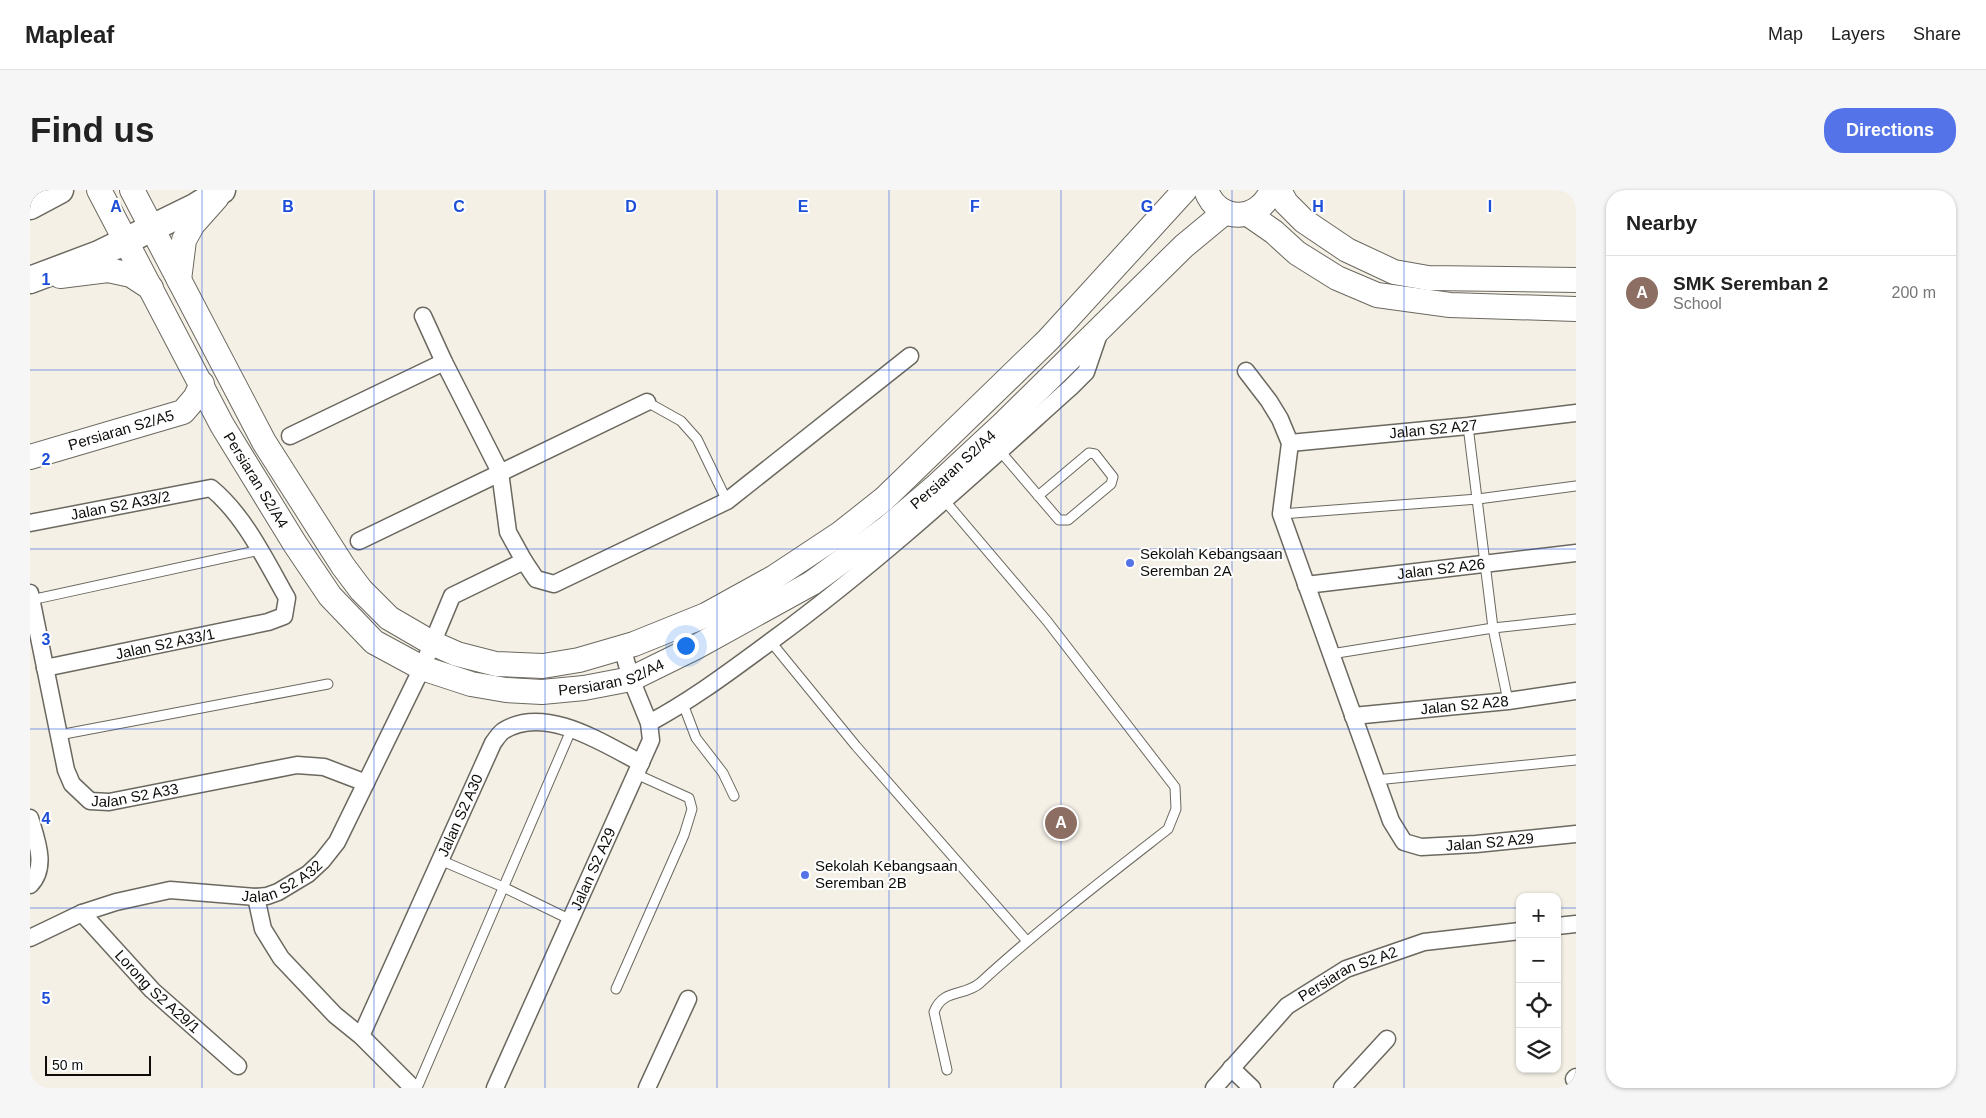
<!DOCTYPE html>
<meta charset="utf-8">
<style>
body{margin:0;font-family:Arial,sans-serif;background:#f6f6f6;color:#222}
.controls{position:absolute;right:15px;bottom:15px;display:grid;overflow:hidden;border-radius:10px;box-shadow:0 1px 4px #0004}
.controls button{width:45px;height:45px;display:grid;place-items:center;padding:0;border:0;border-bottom:1px solid #e0e0e0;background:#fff;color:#222;font:25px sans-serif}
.scale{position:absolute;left:15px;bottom:12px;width:106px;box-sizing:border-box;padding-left:5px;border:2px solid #0d0c09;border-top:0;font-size:14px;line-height:18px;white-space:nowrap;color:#0d0c09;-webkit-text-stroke:4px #fff;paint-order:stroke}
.you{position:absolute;left:655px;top:455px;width:18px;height:18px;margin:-12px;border:4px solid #fff;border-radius:50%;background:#1a73e8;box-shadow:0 0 0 8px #1a73e833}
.badge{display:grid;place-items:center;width:32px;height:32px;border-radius:50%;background:#5473e8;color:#fff;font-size:16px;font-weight:700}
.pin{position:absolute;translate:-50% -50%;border:2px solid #fff;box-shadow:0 1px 5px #0006}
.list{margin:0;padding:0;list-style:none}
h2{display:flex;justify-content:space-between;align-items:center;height:65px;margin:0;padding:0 20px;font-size:21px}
h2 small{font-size:16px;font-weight:400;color:#767676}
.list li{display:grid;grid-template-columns:32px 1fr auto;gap:15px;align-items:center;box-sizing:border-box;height:75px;padding:0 20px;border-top:1px solid #e0e0e0}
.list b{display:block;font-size:19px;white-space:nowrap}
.list p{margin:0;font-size:16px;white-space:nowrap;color:#767676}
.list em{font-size:16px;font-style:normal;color:#767676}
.icon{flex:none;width:28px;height:28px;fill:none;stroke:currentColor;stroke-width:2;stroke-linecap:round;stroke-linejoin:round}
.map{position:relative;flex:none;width:1546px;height:898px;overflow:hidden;border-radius:20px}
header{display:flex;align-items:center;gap:30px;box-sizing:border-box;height:70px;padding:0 25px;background:#fff;border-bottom:1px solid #e0e0e0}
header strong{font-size:24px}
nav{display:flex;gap:28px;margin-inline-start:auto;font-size:18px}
.intro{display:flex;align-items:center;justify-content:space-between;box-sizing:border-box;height:120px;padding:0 30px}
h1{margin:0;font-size:35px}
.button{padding:12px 22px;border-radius:20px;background:#5473e8;color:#fff;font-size:18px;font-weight:700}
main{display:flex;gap:30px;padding:0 30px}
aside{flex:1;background:#fff;border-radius:20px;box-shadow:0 1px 4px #0004}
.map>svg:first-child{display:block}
</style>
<header>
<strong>Mapleaf</strong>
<nav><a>Map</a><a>Layers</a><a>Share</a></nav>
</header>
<div class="intro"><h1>Find us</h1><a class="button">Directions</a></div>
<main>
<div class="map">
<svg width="1546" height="898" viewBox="0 0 1546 898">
<rect width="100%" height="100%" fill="#f4f0e6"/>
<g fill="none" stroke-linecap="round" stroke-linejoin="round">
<!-- lane casing -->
<g stroke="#6b685f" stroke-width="11">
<g id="lane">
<path d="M 617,212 L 651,231 L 667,249 L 697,311"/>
<path d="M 1438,236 L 1463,438 L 1478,511"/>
<path d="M 970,261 L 1029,330 L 1038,330 L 1081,294 L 1083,287 L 1065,264 L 1059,263 L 1008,306"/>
<path d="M 915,311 L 1017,431 L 1145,597 L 1146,619 L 1138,639 C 1074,689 1010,738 950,793 C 934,807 913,798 904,822 L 917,880"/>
<path d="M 1251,324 L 1448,309 L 1546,296"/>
<path d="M 1,410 L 230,360"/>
<path d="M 741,452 L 826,556 L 996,750"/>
<path d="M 1301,464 L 1463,438 L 1546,429"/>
<path d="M 653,514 L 666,548 L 693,583 L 704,606"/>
<path d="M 29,545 L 298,494"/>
<path d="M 1346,590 L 1546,570"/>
<path d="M 410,670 L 473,697 L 541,730"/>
<path d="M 586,799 L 654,645 L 662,619 L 659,608 L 606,584"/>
<path d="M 387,898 L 542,538"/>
</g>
</g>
<!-- street casing -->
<g stroke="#6b685f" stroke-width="19">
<g id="street">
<path d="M 393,126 L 414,172 L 470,282 L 478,342 L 494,371"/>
<path id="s1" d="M 1216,181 L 1239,211 L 1250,229 L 1260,253 L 1251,324 L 1361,631 L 1374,652 L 1391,657 L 1446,654 L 1546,644"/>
<path d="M 260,246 L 414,172"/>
<path id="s2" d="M 1260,253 L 1438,236 L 1546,223"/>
<path id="s3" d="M 0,333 L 181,298 C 215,326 236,371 257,408 L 254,426 L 238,432 L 15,478"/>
<path d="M 329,351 L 617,212"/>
<path id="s4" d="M 1276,395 L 1546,363"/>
<path id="s5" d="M 0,403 L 36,580 L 42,594 L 60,611 L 79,612 L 267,575 L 294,577 L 336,593"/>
<path id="s6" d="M 1323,526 L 1478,511 L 1546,501"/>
<path d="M 619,533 C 664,509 703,479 744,449 C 849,372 944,284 1041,197 L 1056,182 L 1070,141"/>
<path d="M 0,628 C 6,649 18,677 0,695"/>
<path d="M 226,707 L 233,739 L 251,768 L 305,825 L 331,846 L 383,898"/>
<path id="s7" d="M 52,723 L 122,800 L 208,876"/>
<path d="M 1527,736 L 1546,734"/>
<path id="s8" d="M 0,748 L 52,723 L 86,712 L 140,700 L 226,707 L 237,706 L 248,702 L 278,684 L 292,671 L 307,652 L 392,478 L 422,406 L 494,371 L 506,389 L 524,394 L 697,311 L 880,166"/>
<path id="s9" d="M 331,846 L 463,553 C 466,549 469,544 473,541 C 515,514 574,554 611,573"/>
<path d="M 1201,878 L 1222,898"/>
<path d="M 1544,889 L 1546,887"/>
<path id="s10" d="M 465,898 L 621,550 L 619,533 L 601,489 L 592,457"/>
<path d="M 617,898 L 658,809"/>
<path id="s11" d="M 1184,898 L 1257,816 L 1316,779 L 1394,752 L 1490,741"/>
<path d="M 1312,898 L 1357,849"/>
</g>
</g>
<!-- secondary casing -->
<g stroke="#6b685f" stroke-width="26">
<g id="secondary">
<path id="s12" d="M 69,0 L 192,235 L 265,354 L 300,406 L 344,452 L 392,478 L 441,494 L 476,500 L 512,502 L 554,498 L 601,489 L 666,457 L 782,393 L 857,338 L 904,298 L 973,234 L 1154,56 L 1195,22"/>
<path d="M 102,0 L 234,252 L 313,376 L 331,400 L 359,428 L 402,453 L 427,464 L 466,474 L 513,476 L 549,470 L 604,454 L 676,425 L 743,388 L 811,343 L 854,309 L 1018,150 L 1155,0"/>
<path d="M 1176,0 C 1188,34 1229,32 1242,0"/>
<path d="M 1249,0 L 1256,13 L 1274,31 L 1317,60 L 1364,82 L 1398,88 L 1546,90"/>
<path d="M 1218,24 L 1244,42 L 1267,63 L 1307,88 L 1347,105 L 1420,115 L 1546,119"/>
<path d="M 30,86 L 78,80 L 101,85 L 121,98"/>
<path d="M 149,90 L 154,50 L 163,34 L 187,7"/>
<path id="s13" d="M 0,267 L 153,222 L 165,208 L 172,194"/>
</g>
</g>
<!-- primary casing -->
<g stroke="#6b685f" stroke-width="29">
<g id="primary">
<path d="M 0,16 L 30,0"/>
<path d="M 0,90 L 69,64 L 165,17 L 192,0"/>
</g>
</g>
<!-- lane -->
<use href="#lane" stroke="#fff" stroke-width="9"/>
<!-- street -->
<use href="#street" stroke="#fff" stroke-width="16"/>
<!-- secondary -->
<use href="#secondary" stroke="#fff" stroke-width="24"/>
<!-- primary -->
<use href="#primary" stroke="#fff" stroke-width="26"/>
</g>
<!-- grid -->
<path fill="none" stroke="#1d4ed8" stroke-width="1" stroke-opacity="0.55" d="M 172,0 L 172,898M 344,0 L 344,898M 515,0 L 515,898M 687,0 L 687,898M 859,0 L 859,898M 1031,0 L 1031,898M 1202,0 L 1202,898M 1374,0 L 1374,898M 0,180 L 1546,180M 0,359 L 1546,359M 0,539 L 1546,539M 0,718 L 1490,718M 1527,718 L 1546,718"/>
<!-- markers -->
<g fill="#5473e8" stroke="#fff" stroke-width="2">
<circle cx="1100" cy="373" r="5"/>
<circle cx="775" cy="685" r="5"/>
</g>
<g text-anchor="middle" stroke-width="4" stroke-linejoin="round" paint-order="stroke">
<!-- street labels -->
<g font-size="15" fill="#0d0c09" stroke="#fff">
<text dy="5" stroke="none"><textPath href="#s2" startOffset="144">Jalan S2 A27</textPath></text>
<text dy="5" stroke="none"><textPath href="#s13" startOffset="95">Persiaran S2/A5</textPath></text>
<text dy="5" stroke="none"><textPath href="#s12" startOffset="1185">Persiaran S2/A4</textPath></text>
<text dy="5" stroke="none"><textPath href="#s12" startOffset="330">Persiaran S2/A4</textPath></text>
<text dy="5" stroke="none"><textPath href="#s3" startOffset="92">Jalan S2 A33/2</textPath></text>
<text dy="5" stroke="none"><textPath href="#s4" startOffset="136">Jalan S2 A26</textPath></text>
<text transform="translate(135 454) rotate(-12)" y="5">Jalan S2 A33/1</text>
<text dy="5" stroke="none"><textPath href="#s12" startOffset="780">Persiaran S2/A4</textPath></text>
<text dy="5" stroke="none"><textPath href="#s6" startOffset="112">Jalan S2 A28</textPath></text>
<text dy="5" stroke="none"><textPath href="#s5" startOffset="266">Jalan S2 A33</textPath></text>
<text dy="5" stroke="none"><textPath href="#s9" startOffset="242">Jalan S2 A30</textPath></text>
<text dy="5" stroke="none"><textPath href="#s1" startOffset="594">Jalan S2 A29</textPath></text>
<text dy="5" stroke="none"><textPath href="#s10" startOffset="240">Jalan S2 A29</textPath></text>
<text dy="5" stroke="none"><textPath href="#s8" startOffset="265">Jalan S2 A32</textPath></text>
<text dy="5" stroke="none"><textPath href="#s11" startOffset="179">Persiaran S2 A2</textPath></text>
<text dy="5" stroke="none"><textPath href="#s7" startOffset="109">Lorong S2 A29/1</textPath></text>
</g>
<!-- poi labels -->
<g font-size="15" fill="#0d0c09" stroke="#fff" text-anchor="start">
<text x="1110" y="369">Sekolah Kebangsaan<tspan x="1110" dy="17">Seremban 2A</tspan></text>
<text x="785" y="681">Sekolah Kebangsaan<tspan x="785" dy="17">Seremban 2B</tspan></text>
</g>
</g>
<g font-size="16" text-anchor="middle" font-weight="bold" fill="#1d4ed8" stroke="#fff" stroke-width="4" stroke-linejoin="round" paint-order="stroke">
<text x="86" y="22">A</text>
<text x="258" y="22">B</text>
<text x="429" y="22">C</text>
<text x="601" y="22">D</text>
<text x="773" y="22">E</text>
<text x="945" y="22">F</text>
<text x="1117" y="22">G</text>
<text x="1288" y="22">H</text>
<text x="1460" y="22">I</text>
<text x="16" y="95">1</text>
<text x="16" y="275">2</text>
<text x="16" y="455">3</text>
<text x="16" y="634">4</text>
<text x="16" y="814">5</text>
</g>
</svg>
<div class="controls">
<button>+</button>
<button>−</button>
<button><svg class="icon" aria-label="locate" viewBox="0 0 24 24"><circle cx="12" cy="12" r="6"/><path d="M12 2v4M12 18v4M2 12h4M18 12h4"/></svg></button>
<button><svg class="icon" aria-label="layers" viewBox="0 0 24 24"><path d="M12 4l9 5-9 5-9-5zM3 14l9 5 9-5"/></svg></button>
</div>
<div class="scale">50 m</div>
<div class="you"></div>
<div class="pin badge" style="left:1031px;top:633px;background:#8d6e63">A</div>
</div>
<aside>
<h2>Nearby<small></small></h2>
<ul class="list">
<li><span class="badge" style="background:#8d6e63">A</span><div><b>SMK Seremban 2</b><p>School</p></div><em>200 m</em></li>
</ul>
</aside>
</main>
